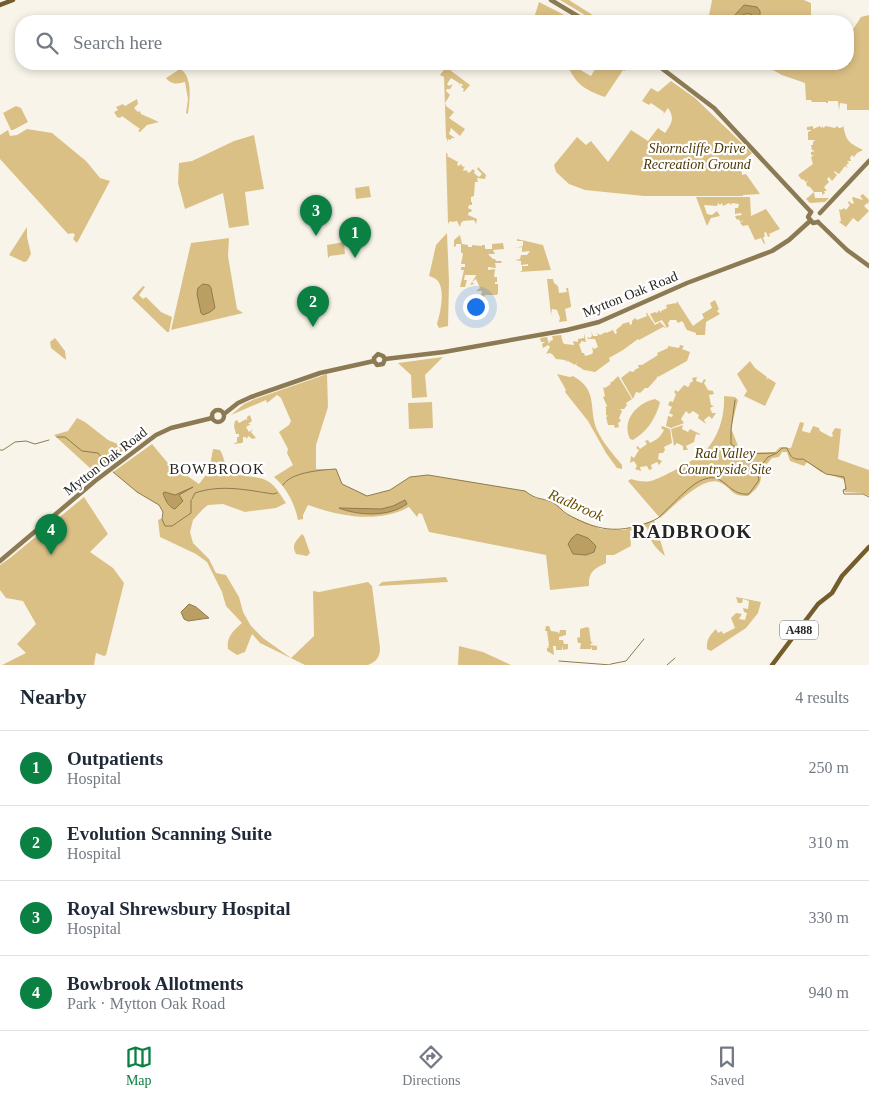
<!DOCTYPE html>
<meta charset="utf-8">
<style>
body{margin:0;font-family:Georgia,serif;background:#f6f6f7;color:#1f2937}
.you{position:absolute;left:475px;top:306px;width:18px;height:18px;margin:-12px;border:4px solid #fff;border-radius:50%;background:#1a73e8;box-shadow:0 0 0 8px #1a73e833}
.badge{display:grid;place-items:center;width:32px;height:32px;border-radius:50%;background:#0b8043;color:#fff;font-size:16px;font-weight:700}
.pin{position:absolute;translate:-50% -41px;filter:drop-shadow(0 1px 2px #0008)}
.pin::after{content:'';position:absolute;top:26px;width:18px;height:15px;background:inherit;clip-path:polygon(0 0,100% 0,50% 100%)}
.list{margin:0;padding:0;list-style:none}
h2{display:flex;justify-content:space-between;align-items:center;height:65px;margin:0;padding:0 20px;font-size:21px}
h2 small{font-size:16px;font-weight:400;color:#747a83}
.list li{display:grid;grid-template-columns:32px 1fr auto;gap:15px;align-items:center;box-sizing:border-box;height:75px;padding:0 20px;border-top:1px solid #e0e1e3}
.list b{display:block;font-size:19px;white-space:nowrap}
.list p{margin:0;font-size:16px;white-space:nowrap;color:#747a83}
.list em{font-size:16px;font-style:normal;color:#747a83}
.icon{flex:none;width:28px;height:28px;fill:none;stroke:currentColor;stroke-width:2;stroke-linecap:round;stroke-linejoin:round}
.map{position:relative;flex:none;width:869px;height:665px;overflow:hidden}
.search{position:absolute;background:#fff;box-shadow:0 2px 8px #0003;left:15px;right:15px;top:15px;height:55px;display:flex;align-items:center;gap:12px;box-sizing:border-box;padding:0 18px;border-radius:20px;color:#747a83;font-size:19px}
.sheet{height:365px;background:#fff}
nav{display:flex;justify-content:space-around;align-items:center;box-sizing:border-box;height:70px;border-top:1px solid #e0e1e3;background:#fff;font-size:14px;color:#747a83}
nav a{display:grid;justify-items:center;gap:2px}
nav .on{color:#0b8043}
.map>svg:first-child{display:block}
</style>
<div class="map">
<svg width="869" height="665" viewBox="0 0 869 665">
<rect width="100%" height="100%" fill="#f9f4e9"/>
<!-- green -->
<g fill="#dbc086">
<path d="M 560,0 L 569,0 L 602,21 L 595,21 Z"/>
<path d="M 712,0 L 804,0 L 811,3 L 811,21 L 708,21 Z"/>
<path d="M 539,2 L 576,21 L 533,21 Z"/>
<path d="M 869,15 L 869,110 L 847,110 L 847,104 L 840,103 L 839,110 L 838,101 L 828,101 L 828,103 L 826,103 L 826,102 L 812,102 L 811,100 L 806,100 L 805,83 L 782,75 L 762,64 L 848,64 L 848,37 L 861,17 Z"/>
<path d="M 567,64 L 570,64 L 591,76 L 598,64 L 617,64 L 626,69 L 625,71 L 623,70 L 605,97 C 585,90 575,84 567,64 Z"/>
<path d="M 446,67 L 470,85 L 464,92 L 463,91 L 464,89 L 461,87 L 463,85 L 460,83 L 459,85 L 459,83 L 451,78 L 447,84 L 449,86 L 453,84 L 450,89 L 447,89 L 446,91 L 450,95 L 445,103 L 446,106 L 454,112 L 449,118 L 465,129 L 460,136 L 451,128 L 449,134 L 455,138 L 452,138 L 450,140 L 448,139 L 448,142 L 446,137 L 444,77 L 440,75 Z"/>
<path d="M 180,69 C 193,76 190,100 188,114 L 186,113 L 188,99 L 185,82 C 178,84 171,85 166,78 Z"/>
<path d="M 671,81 L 695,98 L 752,153 L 741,163 L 742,175 L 746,174 L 760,194 L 743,195 L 743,196 L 644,196 L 585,190 L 569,184 L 556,172 L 554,165 L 577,137 L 586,145 L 591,141 L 608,162 L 631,130 L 648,141 L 658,128 L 665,133 C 672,123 675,118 668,108 L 663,115 L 664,112 L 651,103 L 649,105 L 642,101 L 651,88 L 658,92 Z"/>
<path d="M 137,99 L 138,104 L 134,108 L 138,112 L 140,111 L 141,114 L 159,122 L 147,125 L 140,132 L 138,131 L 140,129 L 122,116 L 120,118 L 117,117 L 114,112 L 118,110 L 116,107 L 123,104 L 125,106 Z"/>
<path d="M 16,106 L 21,108 L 28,122 L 13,130 L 11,130 L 3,113 Z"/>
<path d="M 843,124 C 846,140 847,142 863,150 L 857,153 L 854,157 L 852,155 L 850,158 L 851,161 L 847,161 L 849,163 L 846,165 L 848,168 L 845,166 L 839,174 L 834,171 L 834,172 L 837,175 L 832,181 L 829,177 L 827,179 L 829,182 L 824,187 L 827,191 L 824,191 L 825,193 L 822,195 L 822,192 L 814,192 L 815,198 L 829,198 L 825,202 L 810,203 L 806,199 L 814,192 L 810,187 L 807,186 L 806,183 L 809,180 L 806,182 L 803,179 L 802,180 L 798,175 L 813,164 L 811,157 L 814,155 L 811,155 L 811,152 L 815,151 L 812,150 L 811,145 L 813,145 L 813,142 L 815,140 L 808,140 L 808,132 L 812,130 L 807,130 L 807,127 L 813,126 L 813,129 L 820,126 L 821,128 L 823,126 L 823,128 L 826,126 L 835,128 L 837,126 L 839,128 L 843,127 Z"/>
<path d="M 27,129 L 52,133 L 86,161 L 100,178 L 110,181 L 77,243 L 73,239 L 75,235 L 73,233 L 68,234 L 0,159 L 0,135 L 8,130 L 10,136 L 17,135 Z"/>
<path d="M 254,135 L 264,189 L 245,192 L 249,225 L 229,228 L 223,193 L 185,209 L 178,183 L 179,163 L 192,161 L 234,141 Z"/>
<path d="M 446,153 L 448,154 L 447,156 L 458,162 L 457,165 L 459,166 L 461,164 L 463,167 L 465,166 L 463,170 L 464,171 L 466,170 L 469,173 L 473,169 L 475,171 L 474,173 L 479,177 L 482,174 L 477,169 L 478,167 L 486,175 L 485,179 L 477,178 L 478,182 L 475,182 L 474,196 L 471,197 L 471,202 L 472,202 L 472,205 L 469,205 L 468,208 L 472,210 L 471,212 L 469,212 L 468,215 L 477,219 L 476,224 L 474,220 L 463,221 L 461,223 L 460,227 L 457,221 L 452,222 L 450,221 L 448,224 Z"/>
<path d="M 369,186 L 371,197 L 356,199 L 355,188 Z"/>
<path d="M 863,194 L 869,200 L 868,204 L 867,203 L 864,206 L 869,211 L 858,222 L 853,218 L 846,227 L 839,222 L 841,221 L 839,209 L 841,210 L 844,208 L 846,210 L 850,205 L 848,203 L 849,201 L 852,204 L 854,203 L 852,198 L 853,197 L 863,200 L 860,196 Z"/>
<path d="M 696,197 L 750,197 L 751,216 L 766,209 L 780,229 L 769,234 L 770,236 L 768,237 L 766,232 L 764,233 L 765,236 L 763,238 L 765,243 L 764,244 L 761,238 L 755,240 L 748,225 L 743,226 L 740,223 L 744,220 L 740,222 L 739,219 L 737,220 L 735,216 L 742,215 L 741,213 L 735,214 L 735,208 L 738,208 L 739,204 L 732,203 L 731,205 L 729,203 L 723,206 L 722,203 L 720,205 L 718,203 L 717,206 L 704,205 L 707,214 L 712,215 L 717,211 L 720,216 L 711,218 L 707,226 Z"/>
<path d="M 27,227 L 27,237 L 31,254 L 27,261 L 24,262 L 9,255 Z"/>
<path d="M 447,233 L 449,281 L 448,326 L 439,328 L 437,324 C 440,314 446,289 437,280 C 435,278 432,277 429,276 L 436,245 Z"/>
<path d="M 460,235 L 462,244 L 468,245 L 468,247 L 472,247 L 472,245 L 482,246 L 482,245 L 485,245 L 485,249 L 492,249 L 492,244 L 503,243 L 504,249 L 493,250 L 495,254 L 488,254 L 493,259 L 495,259 L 496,261 L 502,261 L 501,263 L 495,263 L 496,268 L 488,267 L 488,270 L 495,269 L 494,277 L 497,277 L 497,282 L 495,282 L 495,284 L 498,284 L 498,293 L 497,295 L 485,295 L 484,297 L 481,295 L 482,291 L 476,291 L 480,288 L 476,279 L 472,282 L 474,284 L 470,285 L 476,276 L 476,275 L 465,275 L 464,280 L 467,280 L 465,287 L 460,287 L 464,270 L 461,270 L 461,267 L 465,267 L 465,264 L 461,264 L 463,254 L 461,252 L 461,244 L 456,244 L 456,246 L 454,247 L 454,240 Z"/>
<path d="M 229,238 L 228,256 L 237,309 L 243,313 L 171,330 L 191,243 Z"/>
<path d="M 517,239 L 543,245 L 551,270 L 519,272 L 522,271 L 522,266 L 528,266 L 528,264 L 521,265 L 521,261 L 515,260 L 520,259 L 521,255 L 527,255 L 530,251 L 522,252 L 522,247 L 515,248 L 523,246 L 523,241 L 517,241 Z"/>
<path d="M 344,242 L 345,254 L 330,256 L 328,258 L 327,245 Z"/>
<path d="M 553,279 L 554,283 L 558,286 L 559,293 L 567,292 L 566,288 L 568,288 L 571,305 L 571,307 L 565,309 L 567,321 L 559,322 L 560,318 L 557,310 L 552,309 L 551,315 L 547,279 Z"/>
<path d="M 143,286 L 145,287 L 139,295 L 143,299 L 146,297 L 161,312 L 172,317 L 169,332 L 167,332 L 132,298 Z"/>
<path d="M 715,300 L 719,309 L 717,311 L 720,314 L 706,322 L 705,335 L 696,335 L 696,333 L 687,330 L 684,325 L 685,324 L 684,324 L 682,321 L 678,323 L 676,320 L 670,320 L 668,323 L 669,326 L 667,328 L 662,320 L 655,323 L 650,314 L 655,312 L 657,313 L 659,310 L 661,313 L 661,311 L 667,308 L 666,305 L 675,303 L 676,304 L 677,301 L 693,326 L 704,318 L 702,314 L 712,308 L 710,303 Z"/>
<path d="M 646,313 L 647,313 L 655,325 L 660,322 L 666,328 L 663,327 L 639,340 L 638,339 L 623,350 L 609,358 L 610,361 L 595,372 L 584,370 L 576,365 L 577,362 L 575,365 L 568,361 L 567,362 L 567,359 L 566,362 L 565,360 L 556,359 L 552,354 L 549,353 L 546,354 L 550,347 L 548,345 L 543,348 L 542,344 L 545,342 L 541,342 L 540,338 L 547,337 L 549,344 L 550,341 L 553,340 L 552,336 L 561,335 L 563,343 L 565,344 L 574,345 L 573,341 L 578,342 L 578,339 L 584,338 L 584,333 L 586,342 L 581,341 L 581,343 L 579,344 L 582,353 L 584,353 L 585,356 L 592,354 L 593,352 L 592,347 L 594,349 L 598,347 L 595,339 L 588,339 L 587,337 L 590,338 L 592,336 L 591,331 L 593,336 L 598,336 L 597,333 L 600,335 L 604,333 L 605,332 L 606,333 L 613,330 L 615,334 L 617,333 L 616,330 L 622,325 L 622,324 L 629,322 L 630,325 L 632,324 L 632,321 L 635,318 L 637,320 L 647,316 Z"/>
<path d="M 55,338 L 65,351 L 66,360 L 51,348 L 50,342 Z"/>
<path d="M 680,345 L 684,346 L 682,349 L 690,352 L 687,361 L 658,377 L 657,376 L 657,378 L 648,388 L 645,388 L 640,393 L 636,392 L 633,399 L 621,378 L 630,371 L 633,372 L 636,369 L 639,368 L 638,365 L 642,365 L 658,355 L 657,353 L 668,348 L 668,346 L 679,348 Z"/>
<path d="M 443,357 L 425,375 L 427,397 L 412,398 L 411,375 L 398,363 Z"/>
<path d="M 750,361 L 755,368 L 767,377 L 766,380 L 768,378 L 776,383 L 765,406 L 744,396 L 747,391 L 737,374 Z"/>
<path d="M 327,374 L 328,407 L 316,445 L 316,469 L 336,469 L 342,484 L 368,496 L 390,490 L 410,477 L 428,475 L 525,491 L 535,498 L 554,502 L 566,514 L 601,529 L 624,530 L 654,520 L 665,556 C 655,548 649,540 647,527 L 630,531 L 631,546 L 614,555 L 606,555 L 606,563 C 594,569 588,572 589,586 L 550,590 L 546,555 L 429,532 L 422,514 L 419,513 L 417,517 L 409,507 C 378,524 338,516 308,505 L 303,515 L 303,519 L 298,520 C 295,504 286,487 274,477 L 293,465 L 287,453 L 288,449 L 279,432 L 289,425 L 291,421 L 281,398 L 277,395 L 267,403 L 266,400 L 231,415 L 244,404 L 255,399 Z"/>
<path d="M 557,374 L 570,377 L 573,376 C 599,390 588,409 597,430 C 603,443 613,454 622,465 L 622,469 L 617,468 L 606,453 L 588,421 L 565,392 L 566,390 Z"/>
<path d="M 618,376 L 632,399 L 626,403 L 627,405 L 624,409 L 620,409 L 622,411 L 619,418 L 621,421 L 618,423 L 619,427 L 615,428 L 614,425 L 608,425 L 606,417 L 608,416 L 606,415 L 606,408 L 605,408 L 607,406 L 603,397 L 605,396 L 603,387 L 605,388 L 611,384 L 610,382 L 612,382 Z"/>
<path d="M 697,377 L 696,381 L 702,383 L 704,379 L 706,380 L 704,383 L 708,390 L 713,391 L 714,394 L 709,395 L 711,405 L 714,406 L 710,408 L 712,413 L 716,413 L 712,419 L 709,416 L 704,420 L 706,424 L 698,418 L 699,415 L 693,411 L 689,414 L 686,411 L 681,419 L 684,423 L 671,428 L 666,426 L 668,416 L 672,417 L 673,415 L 669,413 L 672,407 L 668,405 L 670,401 L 673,402 L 676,394 L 674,392 L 676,390 L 678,392 L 684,385 L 688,387 L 690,385 L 689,384 L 693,381 L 692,378 Z"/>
<path d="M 724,396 L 735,397 L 738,400 L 731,428 L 738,446 L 745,453 L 775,452 L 780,447 L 791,448 L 800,422 L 804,423 L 802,431 L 810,433 L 813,426 L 819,428 L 820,431 L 831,437 L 833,436 L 832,433 L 835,428 L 841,429 L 838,459 L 869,470 L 869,496 L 862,493 L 844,492 L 846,484 L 843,479 L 821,472 L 807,462 L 804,466 L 790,461 L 787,452 L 782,452 L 779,457 L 772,458 L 761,471 C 762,484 758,488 748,496 C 730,496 734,490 721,483 C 705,473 672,508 660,518 L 628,481 L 631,479 C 638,481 646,483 654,480 C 665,476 697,459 705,451 C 719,437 725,415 724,396 Z"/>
<path d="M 655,399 L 660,402 L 659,406 C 654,421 646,432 633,440 L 630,439 C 621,420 637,403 655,399 Z"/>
<path d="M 432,402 L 433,428 L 409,429 L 408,403 Z"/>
<path d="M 250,415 L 252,421 L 248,424 L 251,424 L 246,427 L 249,432 L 253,429 L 251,432 L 256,438 L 252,439 L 249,436 L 246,439 L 246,437 L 243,437 L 243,442 L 242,443 L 233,444 L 237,442 L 237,437 L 239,437 L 239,434 L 236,434 L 234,426 L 235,421 L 237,420 L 239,423 L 246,419 L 247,421 L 247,417 Z"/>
<path d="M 77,418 L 85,422 L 108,440 L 130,449 C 120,457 105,472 91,469 L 54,435 L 68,431 Z"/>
<path d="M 683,425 L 682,429 L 688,432 L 690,429 L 700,434 L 700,435 L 696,434 L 694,442 L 686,446 L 688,450 L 683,450 L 683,446 L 677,443 L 674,446 L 671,429 Z"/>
<path d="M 662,426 L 670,429 L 672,443 L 664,447 L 665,450 L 663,453 L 659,453 L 658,459 L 662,461 L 659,465 L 657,462 L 651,465 L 652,469 L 649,470 L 647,466 L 640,467 L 641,471 L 635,469 L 637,466 L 634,461 L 630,463 L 631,456 L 634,458 L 639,450 L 636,448 L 638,446 L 640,449 L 647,444 L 645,441 L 648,440 L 650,443 C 657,439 659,439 664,430 L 661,428 Z"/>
<path d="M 152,444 L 167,462 L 199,484 L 209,471 L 213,449 L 220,450 C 224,456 224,465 230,471 C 241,479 258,474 269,482 C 276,486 281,496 286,503 L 276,508 L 251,511 L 245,512 L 223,504 L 208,505 L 203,509 L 193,520 L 190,532 L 193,543 L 209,559 L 216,573 L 226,575 L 239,597 L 243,612 L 251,626 L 263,638 L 291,658 L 314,636 L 313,591 L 319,592 L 368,582 L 372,586 L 380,648 C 380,657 376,662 368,665 L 305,665 L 260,643 L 252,634 L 245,652 L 237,655 L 228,649 C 226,637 234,630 242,623 L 226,606 L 222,592 L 207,562 L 196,554 L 160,537 L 158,520 L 163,518 L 163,512 L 159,505 L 137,492 L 113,472 Z"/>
<path d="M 84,497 L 108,534 L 90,552 L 113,568 L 124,583 L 106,655 L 104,656 L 96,653 L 94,665 L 2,665 L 26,653 L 17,644 L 36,624 L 23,601 L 6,598 L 0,590 L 0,565 L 10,558 Z"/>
<path d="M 302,534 L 304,536 L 310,553 L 307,556 L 296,554 C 291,545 296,541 302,534 Z"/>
<path d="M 446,577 L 448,582 L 378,586 L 382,582 Z"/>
<path d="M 736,597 L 761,602 L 758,613 L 746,628 L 711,651 L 707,649 C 706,640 710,635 716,629 L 718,633 L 722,631 L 723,634 L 735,628 L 731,618 L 736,613 L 742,614 L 739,619 L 745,620 L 747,613 L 744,612 L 743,608 L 748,609 L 749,601 L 743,599 L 742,603 L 738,603 Z"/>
<path d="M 546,626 L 549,626 L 551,631 L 558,632 L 559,634 L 560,630 L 566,630 L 566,635 L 559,637 L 559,640 L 563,640 L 564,644 L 568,644 L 568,649 L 563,650 L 562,645 L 562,650 L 556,650 L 556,646 L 553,646 L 554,655 L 547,651 L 547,648 L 550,648 L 547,647 L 549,646 L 547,631 L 545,631 Z"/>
<path d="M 587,627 L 589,628 L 591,642 L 593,642 L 590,645 L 597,646 L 597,650 L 592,650 L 592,646 L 591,649 L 580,649 L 581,643 L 578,643 L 577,638 L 580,637 L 580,629 Z"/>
<path d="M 459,646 L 483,652 L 511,665 L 458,665 Z"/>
</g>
<!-- water -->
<g fill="#bb9f62" stroke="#8f7a4e">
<path d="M 744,5 L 757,7 L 760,11 L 760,18 L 757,20 C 752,13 746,11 739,18 L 739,21 L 734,21 L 734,16 Z"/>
<path d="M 203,284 L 209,285 L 211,288 L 215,308 L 210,312 L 203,315 L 201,313 L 197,294 L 198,288 Z"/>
<path d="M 193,487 L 179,495 L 183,501 L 175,509 C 168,507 165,499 163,493 L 165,492 L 175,495 Z"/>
<path d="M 405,500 L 407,504 C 389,517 359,516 339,508 L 381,509 L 393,506 Z"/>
<path d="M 577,534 L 588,538 L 596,546 L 594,552 L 586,555 L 573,554 L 568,544 L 572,538 Z"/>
<path d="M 189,604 L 196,607 L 209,618 L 188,621 L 184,619 L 181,612 Z"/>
</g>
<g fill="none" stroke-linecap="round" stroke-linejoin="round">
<!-- stream -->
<g stroke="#8f7a4e" stroke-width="1">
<path d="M 848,63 L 849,63"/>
<path d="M 835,64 L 838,65 L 845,64"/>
<path d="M 735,400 L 731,430 L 731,444 L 745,454 L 775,453"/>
<path d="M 57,437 L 65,437 L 82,451 L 98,453 L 107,465"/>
<path d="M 0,450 L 3,450 L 15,442 L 26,441 L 35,444 L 49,440"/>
<path d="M 113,472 L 137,492 L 159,505 L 163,512 L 162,519 L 165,526 L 172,526 L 191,513 L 191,500"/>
<path d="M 283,485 C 291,472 321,470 336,469 L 342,484 L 367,496 L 390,490 L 410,477 L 428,475 L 525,491 C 538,501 540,497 552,502 C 558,505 562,511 567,514 C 592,528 613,534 640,525 C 646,524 653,521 658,518 C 670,508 690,483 705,479 C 725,472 727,496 749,494 L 759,480 L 757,471 L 768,457 L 777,453 L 782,448 L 787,448 C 791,458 793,460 803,459 L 826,474 L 844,477 L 846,489 L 843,490 L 844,494 L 863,494 L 869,497"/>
<path d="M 192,499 L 195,493 C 221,484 247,490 273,494 L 277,493"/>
<path d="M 559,661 L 611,665"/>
<path d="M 611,664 L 626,661 L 644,639"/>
<path d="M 667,665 L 675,658"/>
</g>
<!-- secondary -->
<g stroke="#8c7a54" stroke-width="4.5">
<path d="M 551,0 L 586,21"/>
<path d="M 656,64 L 714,108 L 811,212"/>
<path d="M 811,212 L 808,217 L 813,223 L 818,222"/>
<path d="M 820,213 L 869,161"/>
<path d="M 818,222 L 847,250 L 869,266"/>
<path d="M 374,361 L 374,358 L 378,354 L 383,356 L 385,359 L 444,352 L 567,330 L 599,322 L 687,283 L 772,251 L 789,240 L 810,221"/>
<circle cx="218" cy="416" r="6"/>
<path d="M 224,414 L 238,403 L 251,397 L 320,373 L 374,361 L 377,365 L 383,364 L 385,359"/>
<path d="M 0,561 L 95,481 L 156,435 L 171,428 L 212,418"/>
</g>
<!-- primary -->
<g stroke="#735d2c" stroke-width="4.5">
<path d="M 0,5 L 13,0"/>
<path d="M 772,665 L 818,604 L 832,593 L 842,576 L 869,547"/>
</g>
</g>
<g text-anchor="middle" stroke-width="4.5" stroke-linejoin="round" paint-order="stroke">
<!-- shield labels -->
<rect fill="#fff" stroke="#686664" stroke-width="1" x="780" y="620.5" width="38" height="19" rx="4"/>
<g font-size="12" font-weight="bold" fill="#272521">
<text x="799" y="634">A488</text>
</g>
<!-- park labels -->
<g font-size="14" font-style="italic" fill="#4c3905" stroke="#fff">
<text x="697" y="153">Shorncliffe Drive<tspan x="697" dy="16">Recreation Ground</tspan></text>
<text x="725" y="458">Rad Valley<tspan x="725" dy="16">Countryside Site</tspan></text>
</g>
<!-- street labels -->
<g font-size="14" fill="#272521" stroke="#fff">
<text transform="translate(630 294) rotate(-22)" y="5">Mytton Oak Road</text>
<text transform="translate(105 461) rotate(-38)" y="5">Mytton Oak Road</text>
</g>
<!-- neighbourhood labels -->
<g font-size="15" letter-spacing="1" fill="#272521" stroke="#fff">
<text x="217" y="474">BOWBROOK</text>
</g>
<!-- water labels -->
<g font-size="15" font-style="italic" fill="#6b4f00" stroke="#fff">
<text transform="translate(576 505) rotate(24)" y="5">Radbrook</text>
</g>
<!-- district labels -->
<g font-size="19" font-weight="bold" letter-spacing="1" fill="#272521" stroke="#fff">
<text x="692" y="538">RADBROOK</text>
</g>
</g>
</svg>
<div class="you"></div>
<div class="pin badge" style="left:355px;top:258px">1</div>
<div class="pin badge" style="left:313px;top:327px">2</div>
<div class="pin badge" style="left:316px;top:236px">3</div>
<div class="pin badge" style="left:51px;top:555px">4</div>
<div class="search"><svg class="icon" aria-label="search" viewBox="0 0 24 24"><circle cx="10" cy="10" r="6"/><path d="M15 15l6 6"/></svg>Search here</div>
</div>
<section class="sheet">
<h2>Nearby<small>4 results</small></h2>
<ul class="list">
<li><span class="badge">1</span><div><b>Outpatients</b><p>Hospital</p></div><em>250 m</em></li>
<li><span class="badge">2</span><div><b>Evolution Scanning Suite</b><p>Hospital</p></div><em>310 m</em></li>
<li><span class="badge">3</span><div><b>Royal Shrewsbury Hospital</b><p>Hospital</p></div><em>330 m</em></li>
<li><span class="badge">4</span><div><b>Bowbrook Allotments</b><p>Park · Mytton Oak Road</p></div><em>940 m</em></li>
</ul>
</section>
<nav>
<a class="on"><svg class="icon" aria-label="map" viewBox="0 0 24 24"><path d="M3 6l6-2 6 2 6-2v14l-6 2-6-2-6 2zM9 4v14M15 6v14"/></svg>Map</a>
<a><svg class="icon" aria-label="directions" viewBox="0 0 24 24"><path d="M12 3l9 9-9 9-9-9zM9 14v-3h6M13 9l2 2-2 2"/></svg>Directions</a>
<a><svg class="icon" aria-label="saved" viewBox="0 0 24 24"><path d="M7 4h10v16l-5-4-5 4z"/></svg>Saved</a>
</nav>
